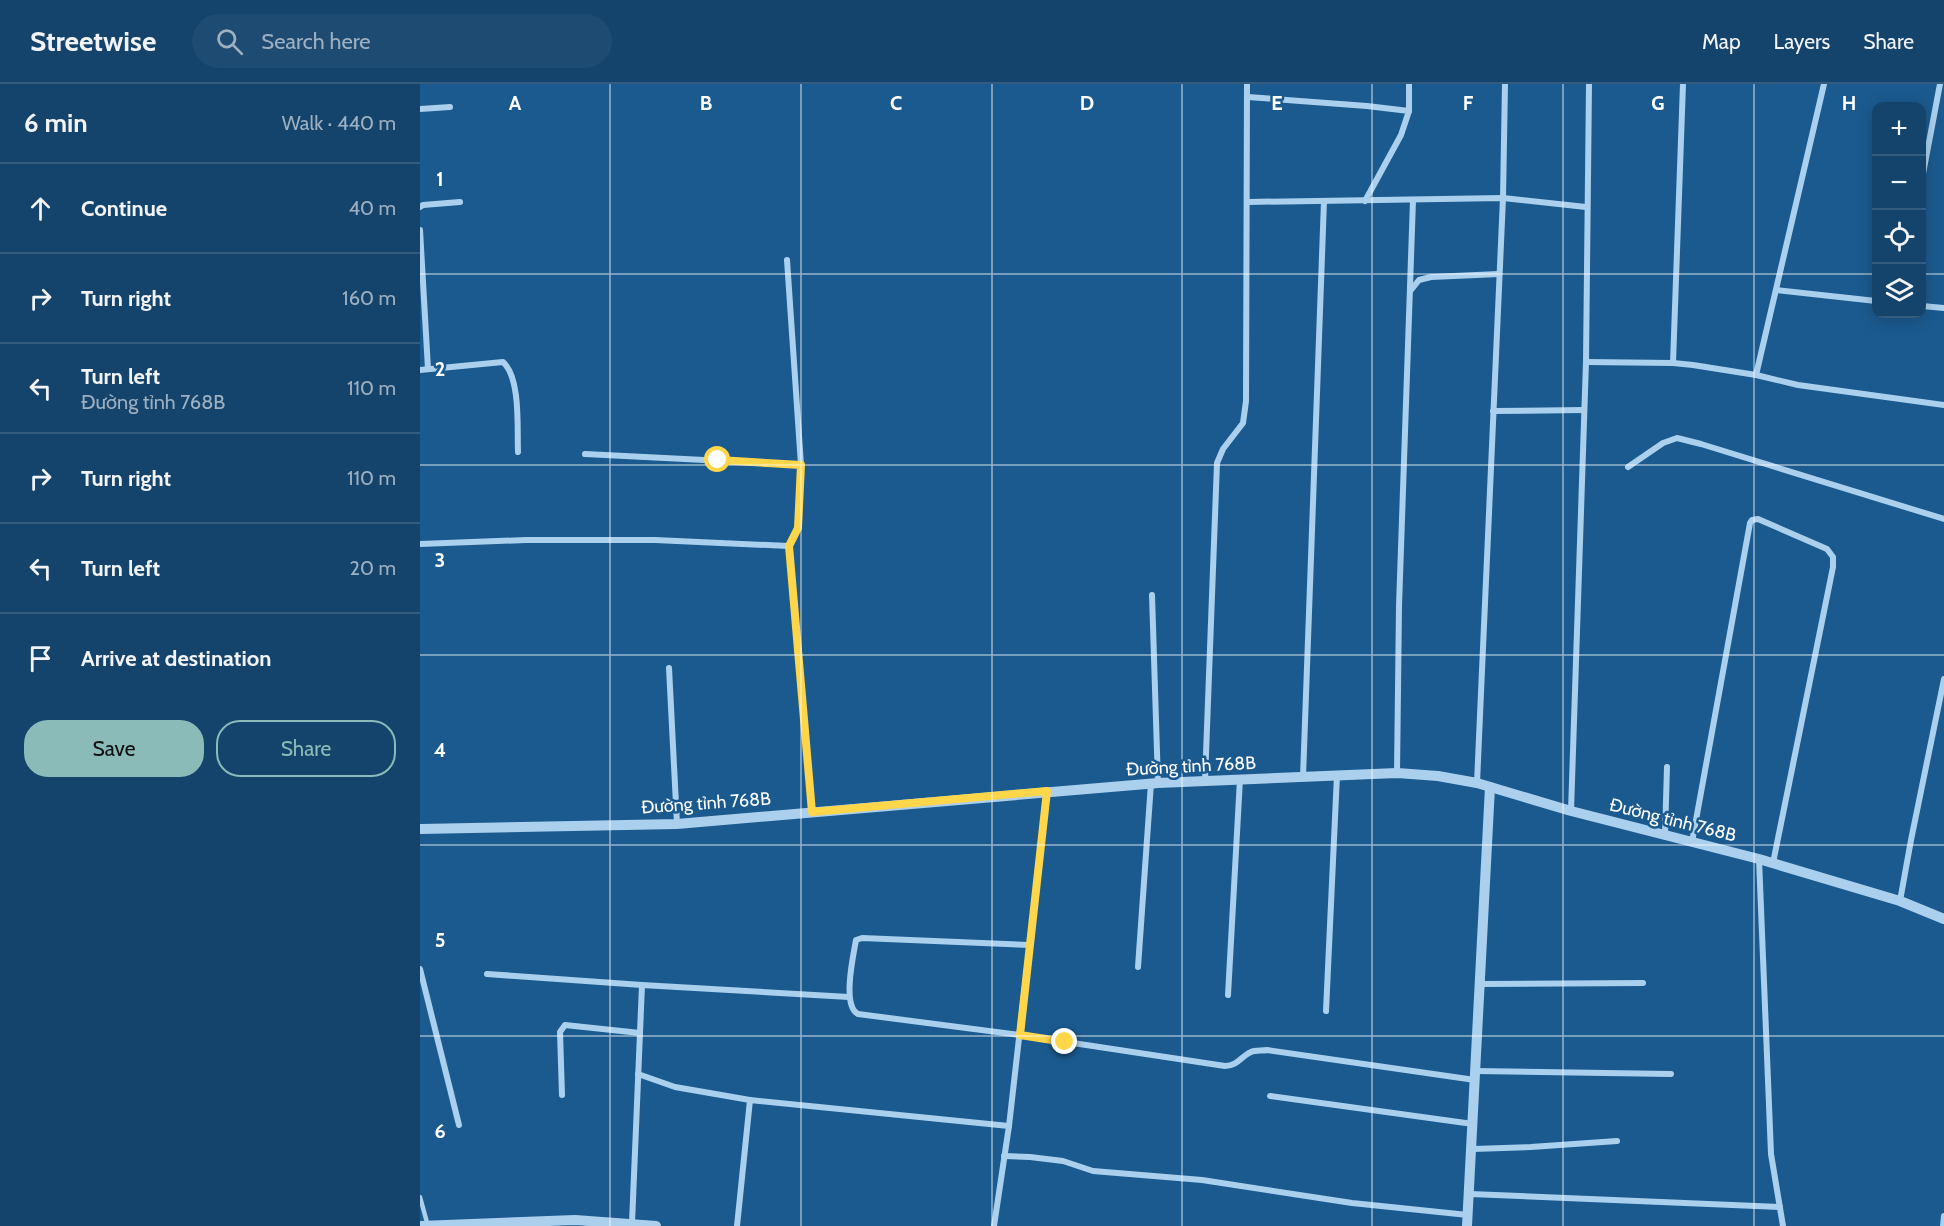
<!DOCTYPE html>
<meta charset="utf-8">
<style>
body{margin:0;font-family:Cabin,sans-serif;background:#1d4b71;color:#f1f3f6}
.controls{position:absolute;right:18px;top:18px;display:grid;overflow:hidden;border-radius:12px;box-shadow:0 3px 15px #0003}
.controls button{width:54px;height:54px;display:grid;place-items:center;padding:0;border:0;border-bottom:2px solid #335c7e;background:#14446b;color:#f1f3f6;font:30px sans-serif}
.stop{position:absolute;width:18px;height:18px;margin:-14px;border:4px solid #ffd54a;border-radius:50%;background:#fff}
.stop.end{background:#ffd54a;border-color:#fff;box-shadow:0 2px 6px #0008}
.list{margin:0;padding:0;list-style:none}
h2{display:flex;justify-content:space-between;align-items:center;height:78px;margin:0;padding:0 24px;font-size:26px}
h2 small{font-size:20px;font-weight:400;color:#9db0c1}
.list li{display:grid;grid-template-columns:39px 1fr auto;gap:18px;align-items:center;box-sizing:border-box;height:90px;padding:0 24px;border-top:2px solid #335c7e}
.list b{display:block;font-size:22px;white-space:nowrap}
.list p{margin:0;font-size:20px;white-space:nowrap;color:#9db0c1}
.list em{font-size:20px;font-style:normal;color:#9db0c1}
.actions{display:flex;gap:12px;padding:18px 24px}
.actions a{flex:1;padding:14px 0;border:2px solid #8bbbb9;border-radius:24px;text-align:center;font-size:21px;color:#8bbbb9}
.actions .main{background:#8bbbb9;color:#111}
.icon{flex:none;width:33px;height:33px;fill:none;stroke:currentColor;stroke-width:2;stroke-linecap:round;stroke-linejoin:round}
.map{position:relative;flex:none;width:1524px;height:1142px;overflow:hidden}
header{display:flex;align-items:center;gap:36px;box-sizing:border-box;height:84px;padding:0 30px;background:#14446b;border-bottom:2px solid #335c7e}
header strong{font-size:28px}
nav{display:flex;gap:33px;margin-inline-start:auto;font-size:21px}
.search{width:420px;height:54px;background:#1d4b71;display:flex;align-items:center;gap:15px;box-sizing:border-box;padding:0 21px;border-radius:33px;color:#9db0c1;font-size:22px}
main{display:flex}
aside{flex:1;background:#14446b}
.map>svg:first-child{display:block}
</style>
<header>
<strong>Streetwise</strong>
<div class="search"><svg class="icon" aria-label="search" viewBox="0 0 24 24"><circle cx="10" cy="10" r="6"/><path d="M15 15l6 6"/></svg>Search here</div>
<nav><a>Map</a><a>Layers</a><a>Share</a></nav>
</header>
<main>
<aside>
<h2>6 min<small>Walk · 440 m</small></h2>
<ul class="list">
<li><svg class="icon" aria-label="ahead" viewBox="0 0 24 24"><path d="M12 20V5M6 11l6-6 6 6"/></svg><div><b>Continue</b></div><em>40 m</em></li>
<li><svg class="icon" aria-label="right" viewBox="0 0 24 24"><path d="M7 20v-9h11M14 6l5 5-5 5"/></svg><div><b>Turn right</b></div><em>160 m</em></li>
<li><svg class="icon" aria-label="left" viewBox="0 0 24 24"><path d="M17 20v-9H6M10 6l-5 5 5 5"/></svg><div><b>Turn left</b><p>Đường tỉnh 768B</p></div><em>110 m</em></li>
<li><svg class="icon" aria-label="right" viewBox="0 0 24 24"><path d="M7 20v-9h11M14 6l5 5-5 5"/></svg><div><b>Turn right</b></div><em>110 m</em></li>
<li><svg class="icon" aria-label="left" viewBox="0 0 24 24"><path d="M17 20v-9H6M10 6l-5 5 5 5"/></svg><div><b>Turn left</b></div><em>20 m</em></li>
<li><svg class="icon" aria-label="arrive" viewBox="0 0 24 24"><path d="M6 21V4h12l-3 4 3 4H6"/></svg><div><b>Arrive at destination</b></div></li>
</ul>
<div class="actions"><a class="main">Save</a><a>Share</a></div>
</aside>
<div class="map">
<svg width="1524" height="1142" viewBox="0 0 1524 1142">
<rect width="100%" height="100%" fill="#1b5a8f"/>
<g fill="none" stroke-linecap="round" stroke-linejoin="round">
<!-- service -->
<path stroke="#aad0ee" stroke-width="4.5" d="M 0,1113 L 8,1142"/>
<!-- minor -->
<g stroke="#aad0ee" stroke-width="6">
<path d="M 828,13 L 947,22 L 989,27 L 981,51 L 945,117"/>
<path d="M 0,25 L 30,23"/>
<path d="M 989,27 L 989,0"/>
<path d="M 1502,95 L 1520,0"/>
<path d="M 828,118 L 1083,114 L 1166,123"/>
<path d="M 0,123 L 3,121 L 40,118"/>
<path d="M 0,146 L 8,285"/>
<path d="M 991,206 L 999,196 L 1011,193 L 1079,190"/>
<path d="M 1356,206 L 1456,217"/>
<path d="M 1502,222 L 1524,224"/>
<path d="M 1166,278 L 1253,279 L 1273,281 L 1336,291 L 1378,301 L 1524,321"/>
<path d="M 1253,279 L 1263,0"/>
<path d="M 0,286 L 83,278 C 101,294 97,345 98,368"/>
<path d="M 1336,291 L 1404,0"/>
<path d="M 1073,327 L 1164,326"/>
<path d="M 165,370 L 381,381"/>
<path d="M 1208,383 L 1243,359 L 1257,354 L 1281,360 L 1524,435"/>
<path d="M 0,460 L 106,456 L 235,456 L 369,462 L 378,444 L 381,381 L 367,176"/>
<path d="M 369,462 L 392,728"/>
<path d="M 732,511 L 738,699"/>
<path d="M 249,584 L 257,740"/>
<path d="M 977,689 L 979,522 L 993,116"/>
<path d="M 883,693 L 904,117"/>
<path d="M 785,697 L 797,379 L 803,365 L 823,339 L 826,317 L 827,0"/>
<path d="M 1057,699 L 1083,114 L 1085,0"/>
<path d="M 1151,727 L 1166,278 L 1169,0"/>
<path d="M 1245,751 L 1247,683"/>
<path d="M 1272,758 L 1330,439 L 1332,436 L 1338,435 L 1407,465 L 1413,473 L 1413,483 L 1353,779"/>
<path d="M 1339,775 L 1351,1070 L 1363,1142"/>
<path d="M 1480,817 L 1491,756 L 1524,595"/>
<path d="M 610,861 L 442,854 L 436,856 C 433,873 422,922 438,930 L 600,951 L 805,982 C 818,982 821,972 831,968 C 835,966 842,967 847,966 L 1055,996"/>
<path d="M 718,883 L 731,699"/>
<path d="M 0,885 L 39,1041"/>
<path d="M 67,890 L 222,901 L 429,913"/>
<path d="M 1061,900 L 1223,899"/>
<path d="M 808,911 L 820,695"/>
<path d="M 906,927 L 917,691"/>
<path d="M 1056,987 L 1251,990"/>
<path d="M 218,990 L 255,1003 L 330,1016"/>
<path d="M 142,1011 L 140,948 L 145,941 L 220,949"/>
<path d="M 850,1012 L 1053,1040"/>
<path d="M 1053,1065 L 1111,1063 L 1197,1057"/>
<path d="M 584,1072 L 610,1073 L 643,1077 L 673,1087 L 782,1096 L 932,1119 L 1048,1131"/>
<path d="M 1050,1110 L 1360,1123"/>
<path d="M 212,1139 L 222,901"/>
<path d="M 317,1142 L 330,1016 L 589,1042"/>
<path d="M 574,1142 L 589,1042 L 627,708"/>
<path d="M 1523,1142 L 1524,1132"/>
</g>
<!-- tertiary -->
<g stroke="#aad0ee" stroke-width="10">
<path d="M 0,745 L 257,740 L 738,699 L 977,689 L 1018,692 L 1057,699 L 1151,727 L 1339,775 L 1480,817 L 1524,835"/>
<path d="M 0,1142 L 155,1136 L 236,1142"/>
<path d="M 1047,1142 L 1070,703"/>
</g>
</g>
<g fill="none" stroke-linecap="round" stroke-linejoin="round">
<!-- route -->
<path stroke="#ffd54a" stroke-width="8" d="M 298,376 L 381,381 L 378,444 L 369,462 L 392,728 L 627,707 L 600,951 L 645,958"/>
</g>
<!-- grid -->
<path fill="none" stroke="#fff" stroke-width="1.5" stroke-opacity="0.55" d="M 190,0 L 190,1142M 381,0 L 381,1142M 572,0 L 572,1142M 762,0 L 762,1142M 952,0 L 952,1142M 1143,0 L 1143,1142M 1334,0 L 1334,1142M 0,190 L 1456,190M 1502,190 L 1524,190M 0,381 L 1524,381M 0,571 L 1524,571M 0,761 L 1524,761M 0,952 L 1524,952"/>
<g text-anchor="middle" stroke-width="5" stroke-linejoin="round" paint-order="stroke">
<!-- street labels -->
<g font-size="18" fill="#fff" stroke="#1b5a8f">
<text transform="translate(771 682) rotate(-3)" y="6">Đường tỉnh 768B</text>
<text transform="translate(286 719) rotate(-4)" y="6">Đường tỉnh 768B</text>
<text transform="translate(1253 736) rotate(14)" y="6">Đường tỉnh 768B</text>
</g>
</g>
<g font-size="20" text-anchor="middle" font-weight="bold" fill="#fff" stroke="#1b5a8f" stroke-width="5" stroke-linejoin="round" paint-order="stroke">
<text x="95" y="26">A</text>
<text x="286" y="26">B</text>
<text x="476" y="26">C</text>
<text x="667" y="26">D</text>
<text x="857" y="26">E</text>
<text x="1048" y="26">F</text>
<text x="1238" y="26">G</text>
<text x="1429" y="26">H</text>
<text x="20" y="102">1</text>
<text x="20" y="292">2</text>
<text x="20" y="483">3</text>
<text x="20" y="673">4</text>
<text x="20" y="863">5</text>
<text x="20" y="1054">6</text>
</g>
</svg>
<div class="controls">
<button>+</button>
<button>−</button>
<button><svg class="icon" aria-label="locate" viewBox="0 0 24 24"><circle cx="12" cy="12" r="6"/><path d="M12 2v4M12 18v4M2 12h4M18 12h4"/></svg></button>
<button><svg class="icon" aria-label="layers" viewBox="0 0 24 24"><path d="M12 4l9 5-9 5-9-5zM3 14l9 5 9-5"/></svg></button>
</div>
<div class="stop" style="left:298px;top:376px"></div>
<div class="stop end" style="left:645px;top:958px"></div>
</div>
</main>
